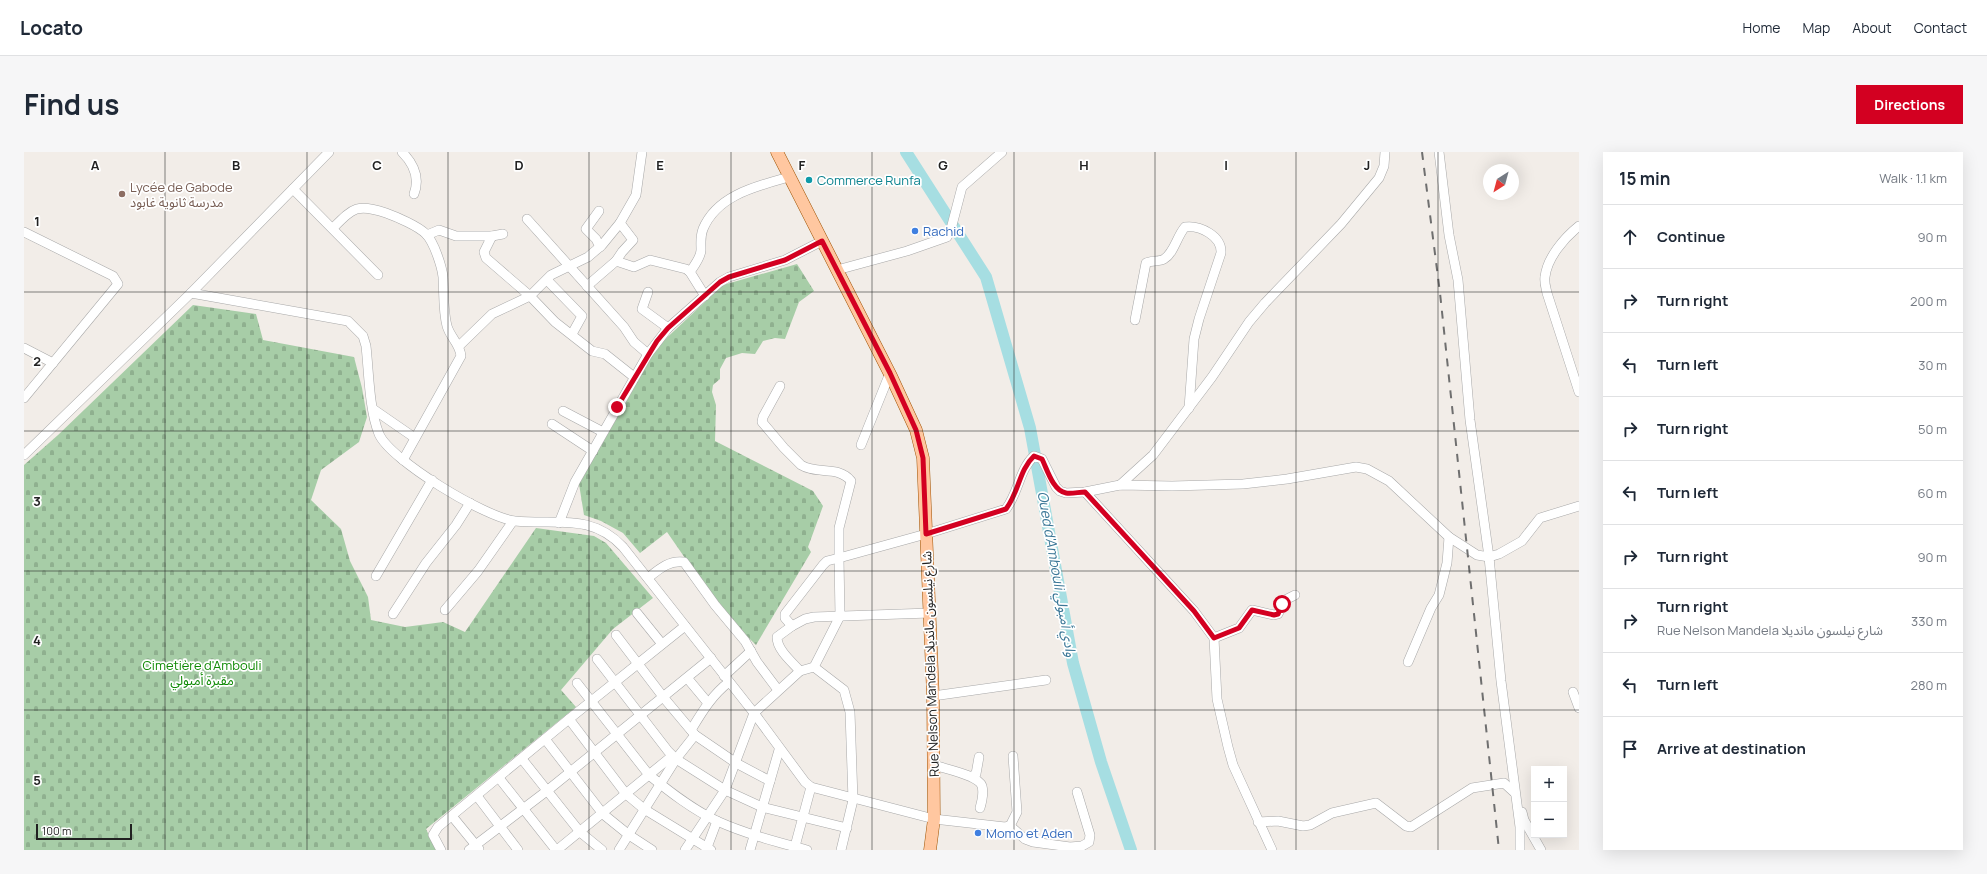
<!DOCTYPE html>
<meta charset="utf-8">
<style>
body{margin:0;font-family:Manrope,"Noto Sans Arabic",sans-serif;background:#f6f6f7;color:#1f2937}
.controls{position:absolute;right:12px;bottom:12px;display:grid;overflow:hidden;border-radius:0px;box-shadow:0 4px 16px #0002}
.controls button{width:36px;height:36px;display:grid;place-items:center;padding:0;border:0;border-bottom:1px solid #e0e1e3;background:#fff;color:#1f2937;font:20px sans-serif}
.compass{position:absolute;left:1459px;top:12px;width:36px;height:36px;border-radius:50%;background:#fff;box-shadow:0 4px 16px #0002;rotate:216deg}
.scale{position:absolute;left:12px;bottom:10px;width:96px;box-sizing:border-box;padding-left:4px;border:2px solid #212121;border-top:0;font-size:11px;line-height:14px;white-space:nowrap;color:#212121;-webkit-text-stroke:3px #fff;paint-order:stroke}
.stop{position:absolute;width:12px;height:12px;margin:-9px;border:3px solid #d30021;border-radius:50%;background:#fff}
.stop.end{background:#d30021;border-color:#fff;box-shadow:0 1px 4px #0008}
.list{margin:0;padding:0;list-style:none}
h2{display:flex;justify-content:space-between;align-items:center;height:52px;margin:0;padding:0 16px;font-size:17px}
h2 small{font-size:13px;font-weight:400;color:#747a83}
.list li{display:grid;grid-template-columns:26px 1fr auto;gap:12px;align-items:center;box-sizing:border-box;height:64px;padding:0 16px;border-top:1px solid #e0e1e3}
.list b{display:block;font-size:15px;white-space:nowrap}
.list p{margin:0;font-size:13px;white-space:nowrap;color:#747a83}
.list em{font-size:13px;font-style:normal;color:#747a83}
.icon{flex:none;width:22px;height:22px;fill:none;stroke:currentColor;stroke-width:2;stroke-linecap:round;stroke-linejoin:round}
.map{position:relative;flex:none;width:1555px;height:698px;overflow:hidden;border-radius:0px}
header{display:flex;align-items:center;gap:24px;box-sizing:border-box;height:56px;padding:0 20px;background:#fff;border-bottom:1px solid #e0e1e3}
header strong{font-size:19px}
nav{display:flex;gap:22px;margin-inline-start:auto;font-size:14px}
.intro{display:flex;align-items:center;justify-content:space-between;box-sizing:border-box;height:96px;padding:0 24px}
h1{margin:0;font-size:28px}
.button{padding:10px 18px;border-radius:0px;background:#d30021;color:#fff;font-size:14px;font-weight:700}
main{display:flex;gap:24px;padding:0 24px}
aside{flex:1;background:#fff;border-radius:0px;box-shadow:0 4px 16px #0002}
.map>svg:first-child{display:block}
</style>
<header>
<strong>Locato</strong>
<nav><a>Home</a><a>Map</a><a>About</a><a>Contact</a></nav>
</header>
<div class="intro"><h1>Find us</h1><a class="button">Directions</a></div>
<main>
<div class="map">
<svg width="1555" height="698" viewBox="0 0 1555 698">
<defs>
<pattern id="cemetery-stones" width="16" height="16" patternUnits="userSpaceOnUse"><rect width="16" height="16" fill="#a7cda7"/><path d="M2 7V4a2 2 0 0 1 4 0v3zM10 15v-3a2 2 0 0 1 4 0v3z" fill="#8fb08f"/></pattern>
</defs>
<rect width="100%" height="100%" fill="#f2ede8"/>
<!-- cemetery -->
<g fill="url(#cemetery-stones)">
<path d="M 773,112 L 790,139 L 775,150 L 761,187 L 751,186 L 739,189 L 731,202 L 718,201 L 702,206 L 696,217 L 696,227 L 689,233 L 688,240 L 692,253 L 691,289 L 789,339 L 799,354 L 784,395 L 787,400 L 732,493 L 699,461 L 643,380 L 616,401 L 599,381 L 577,369 L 560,363 L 555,332 L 634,194 L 699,133 Z"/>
<path d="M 169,153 L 232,162 L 239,188 L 330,205 L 338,236 L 343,265 L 335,290 L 297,318 L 287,348 L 317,377 L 326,409 L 344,445 L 347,468 L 381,475 L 419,470 L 441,480 L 512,376 L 570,384 L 582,391 L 629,446 L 589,477 L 537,538 L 552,555 L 402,677 L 412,698 L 0,698 L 0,313 L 34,283 Z"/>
</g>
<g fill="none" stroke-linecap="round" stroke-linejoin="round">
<!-- river -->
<path stroke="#a6dee2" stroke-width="12" d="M 882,0 L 962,125 L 1006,276 L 1049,511 L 1077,610 L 1107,698"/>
<!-- minor casing -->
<g stroke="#a8a8a8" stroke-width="10">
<g id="minor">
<path d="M 378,0 C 390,12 396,26 390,42"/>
<path d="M 1415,0 L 1425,83 L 1434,128 L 1446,268 L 1465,405 L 1477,529 L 1496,675 L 1496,698"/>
<path d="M 269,37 L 354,123"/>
<path d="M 575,59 L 562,77 L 572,87 L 576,95"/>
<path d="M 503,67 L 600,175 L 610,190 L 624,202"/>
<path d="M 1555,74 C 1540,86 1523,106 1521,125 C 1520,130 1522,136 1523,141 L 1555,240"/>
<path d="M 309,76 C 329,56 333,51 362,61 C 373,65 394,74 402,82 C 410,90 418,115 419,125 C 420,141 419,159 423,174 C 426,185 436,192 437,204 L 379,308"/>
<path d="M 0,80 L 89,124 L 94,132 L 0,246"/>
<path d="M 403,83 L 415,78 L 432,84 L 468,84 L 479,82"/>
<path d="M 468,84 L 460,100 L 462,106 L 506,144 L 531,170 L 568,199 L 581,202 L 610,225"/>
<path d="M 592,109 L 598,100 L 609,88 L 596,71"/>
<path d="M 813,118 L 883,99 L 923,85 L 927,77 L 938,35 L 978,0"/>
<path d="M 666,120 C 670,114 677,105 677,98 C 677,90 676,85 679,77 C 693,43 733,34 765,25"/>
<path d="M 523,128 L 558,164 L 548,182"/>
<path d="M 563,134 L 592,109 L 610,115 L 626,108 L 662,117 L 666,120 L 681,144"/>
<path d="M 624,140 L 618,157 L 644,176"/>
<path d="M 167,141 L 324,169 L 339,184 L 342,194 C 345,221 345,257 355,282 C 366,308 462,366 491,369 C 533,373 567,361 599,395 L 730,561 L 781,630 L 787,635 L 910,667 L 981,675 L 986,674 L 993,660 L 989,604"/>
<path d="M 1111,168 L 1122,111 C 1128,108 1135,110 1140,107 C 1150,101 1153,84 1161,75 C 1176,73 1198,84 1197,101 L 1175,167 L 1170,187 L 1165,256"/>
<path d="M 435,194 L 468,162 L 506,144 L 527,123 L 564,105 L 578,93 L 596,71 L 612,43 L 618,0"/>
<path d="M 0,196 L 29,211"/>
<path d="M 756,234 L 739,265 L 738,270 L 760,296 L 777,313 C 793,323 814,313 827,329 L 815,376 L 815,406 L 803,409 L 799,413 L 761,462 L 761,466 L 768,474"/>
<path d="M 349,257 L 391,286"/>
<path d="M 539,259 L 579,280"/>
<path d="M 528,272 L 569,299"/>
<path d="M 837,293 L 866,221"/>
<path d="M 0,303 L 167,141 L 305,0"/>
<path d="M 1096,333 L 1129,303 L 1188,225 L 1225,170 L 1241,151 L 1317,72 L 1355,26 L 1360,14 L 1361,0"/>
<path d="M 1061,340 L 1170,459 L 1190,486 L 1193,547 L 1204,595 L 1209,613 L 1248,698"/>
<path d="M 535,371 L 551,330 L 624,202 L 644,176 L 696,130 L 705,125 L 761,108 L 798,89"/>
<path d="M 352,424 L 408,328"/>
<path d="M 624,426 C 635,417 645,408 660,410 L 691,453 L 721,489 L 733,510 L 754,538"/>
<path d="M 421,458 L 454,419 L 489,369"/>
<path d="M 613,461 L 638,492"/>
<path d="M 369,462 L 402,411 L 432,373 L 446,351"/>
<path d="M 592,483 L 640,546 L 671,583 L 712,611 L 746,629"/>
<path d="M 1190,486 L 1215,476 L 1228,458 L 1250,463 L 1254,462 L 1261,448 L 1271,443"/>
<path d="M 573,507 L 644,599 L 652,607 L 701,638 L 738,655 L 823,676"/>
<path d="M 1384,510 L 1407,456 L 1415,443 L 1423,411 L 1425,385"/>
<path d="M 790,515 L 816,464 L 815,406 L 902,382 L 982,357 C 995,340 995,318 1010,304 L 1018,307 L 1032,335 L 1036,339 L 1042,341 L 1061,340 L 1096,333 L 1148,334 L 1219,332 L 1263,327 L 1332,315 L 1343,317 L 1365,329 L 1425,385 L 1453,403 L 1465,405 L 1475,402 L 1498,389 L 1516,366 L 1555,354"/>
<path d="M 776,519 C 768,510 753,498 753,485 L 768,474 L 781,467 L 790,465 L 906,461"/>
<path d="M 700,524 L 727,499"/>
<path d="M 664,527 L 684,551"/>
<path d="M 553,531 L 625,623 C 646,640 669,658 693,669 C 722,682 753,690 783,698"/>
<path d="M 1549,540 L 1555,556"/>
<path d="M 909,544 L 1022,528"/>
<path d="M 545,567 L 602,642 L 620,657 L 687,698"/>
<path d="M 667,578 C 678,560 688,543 705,530"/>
<path d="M 521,587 L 579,662 L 605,683 L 628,698"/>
<path d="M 498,607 L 556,680 L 578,698"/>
<path d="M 910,613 C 921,617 954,623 958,634 C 960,641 958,649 956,656"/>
<path d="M 948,624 L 952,622 L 955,605"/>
<path d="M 475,626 L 532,698"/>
<path d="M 453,644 L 494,698"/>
<path d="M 1498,660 L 1500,668 L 1517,698"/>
<path d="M 428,664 L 455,697"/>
<path d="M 1234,670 L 1254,669 L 1279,674 L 1286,673 L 1308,661 L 1352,651 L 1382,674 L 1387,675 L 1448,636 L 1480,631 L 1491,641"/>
<path d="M 986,674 L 1001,687 L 1009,690 L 1046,695 L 1058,694 L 1065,690 L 1066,683 L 1053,640"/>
<path d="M 417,698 L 409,683 L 414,675 L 545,567 L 661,474"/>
<path d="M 445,698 L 524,638 L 687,506"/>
<path d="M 533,698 L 648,604"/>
<path d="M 595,698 L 652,607 L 671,583"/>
<path d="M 661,698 L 701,638 L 730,561 L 776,519 L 790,515 L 820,538 L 826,560 L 829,648 L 817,698"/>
<path d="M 682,698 L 693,669"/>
<path d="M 726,698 L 755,598"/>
<path d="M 770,698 L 787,635"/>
</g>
</g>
<!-- major casing -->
<g stroke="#9f5200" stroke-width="13">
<path id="major" d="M 753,0 L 867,224 L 892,278 L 899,306 L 909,544 L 910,667 L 906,698"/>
</g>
<!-- minor -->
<use href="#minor" stroke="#fff" stroke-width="9"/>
<!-- major -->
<use href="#major" stroke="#ffc7a0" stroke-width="12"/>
<!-- rail -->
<path stroke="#6f6f6f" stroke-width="2" stroke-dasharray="8 8" stroke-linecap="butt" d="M 1398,0 L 1416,141 L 1475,698"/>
</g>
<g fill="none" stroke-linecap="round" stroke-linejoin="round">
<!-- route -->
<path stroke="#d30021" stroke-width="5" d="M 593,255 L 633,189 L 644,176 L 696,130 L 705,125 L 761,108 L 798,89 L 866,221 L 892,278 L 899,306 L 902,382 L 982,357 C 995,340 995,318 1010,304 L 1018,307 C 1023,317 1029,339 1042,341 C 1048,342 1055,340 1061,340 L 1170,459 L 1190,486 L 1215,476 L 1228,458 L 1250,463 L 1254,462 L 1258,452"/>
</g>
<!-- grid -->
<path fill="none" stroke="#212121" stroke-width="1" stroke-opacity="0.55" d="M 141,0 L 141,698M 283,0 L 283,698M 424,0 L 424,698M 565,0 L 565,698M 707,0 L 707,698M 848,0 L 848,698M 990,0 L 990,698M 1131,0 L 1131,698M 1272,0 L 1272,698M 1414,0 L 1414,698M 0,140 L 1555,140M 0,279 L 1555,279M 0,419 L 1555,419M 0,558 L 1555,558"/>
<!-- markers -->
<circle fill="#0f9aa8" stroke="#fff" stroke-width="1.5" cx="785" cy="28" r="4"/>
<circle fill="#8d6e63" stroke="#fff" stroke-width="1.5" cx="98" cy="42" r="4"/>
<g fill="#3f7fe0" stroke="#fff" stroke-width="1.5">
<circle cx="891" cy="79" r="4"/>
<circle cx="954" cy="681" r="4"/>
</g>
<g text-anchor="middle" stroke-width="3.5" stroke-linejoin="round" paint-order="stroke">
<!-- culture labels -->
<g font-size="13" fill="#0d838f" stroke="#fff" text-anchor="start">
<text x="793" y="33">Commerce Runfa</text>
</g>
<!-- education labels -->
<g font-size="13" fill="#785e54" stroke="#fff" text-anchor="start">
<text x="106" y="40">Lycée de Gabode<tspan x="106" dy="15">مدرسة ثانوية غابود</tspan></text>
</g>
<!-- shop labels -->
<g font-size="13" fill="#366cbe" stroke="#fff" text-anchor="start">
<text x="899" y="84">Rachid</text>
<text x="962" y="686">Momo et Aden</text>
</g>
<!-- street labels -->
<g font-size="13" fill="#212121" stroke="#fff">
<text transform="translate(906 512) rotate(-92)" y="5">Rue Nelson Mandela شارع نيلسون مانديلا</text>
</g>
<!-- park labels -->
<g font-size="13" fill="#0e8a04" stroke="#fff">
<text x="178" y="518">Cimetière d'Ambouli<tspan x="178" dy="15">مقبرة أمبولي</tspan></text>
</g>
<!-- water labels -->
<g font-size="14" font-style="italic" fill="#3b7797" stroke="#fff">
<text transform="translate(1033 422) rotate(80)" y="5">Oued d'Ambouli وادي أمبولي</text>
</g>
</g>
<g font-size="13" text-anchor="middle" font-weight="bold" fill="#212121" stroke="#fff" stroke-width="3.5" stroke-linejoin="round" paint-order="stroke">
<text x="71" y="18">A</text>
<text x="212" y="18">B</text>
<text x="353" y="18">C</text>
<text x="495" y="18">D</text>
<text x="636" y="18">E</text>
<text x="778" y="18">F</text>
<text x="919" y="18">G</text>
<text x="1060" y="18">H</text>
<text x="1202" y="18">I</text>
<text x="1343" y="18">J</text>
<text x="13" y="74">1</text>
<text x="13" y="214">2</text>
<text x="13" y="354">3</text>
<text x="13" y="493">4</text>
<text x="13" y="633">5</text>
</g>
</svg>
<div class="controls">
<button>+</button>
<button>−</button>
</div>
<svg class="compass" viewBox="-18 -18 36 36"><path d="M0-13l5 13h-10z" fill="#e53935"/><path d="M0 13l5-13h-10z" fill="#747a83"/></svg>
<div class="scale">100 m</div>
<div class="stop" style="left:1258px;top:452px"></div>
<div class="stop end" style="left:593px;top:255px"></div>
</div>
<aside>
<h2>15 min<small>Walk · 1.1 km</small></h2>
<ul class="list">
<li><svg class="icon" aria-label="ahead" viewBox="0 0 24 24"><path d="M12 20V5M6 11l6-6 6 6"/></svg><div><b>Continue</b></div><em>90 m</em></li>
<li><svg class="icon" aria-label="right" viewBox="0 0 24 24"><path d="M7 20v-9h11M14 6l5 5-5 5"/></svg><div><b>Turn right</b></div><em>200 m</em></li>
<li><svg class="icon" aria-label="left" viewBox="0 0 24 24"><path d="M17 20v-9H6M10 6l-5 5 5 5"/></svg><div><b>Turn left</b></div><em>30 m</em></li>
<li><svg class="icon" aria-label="right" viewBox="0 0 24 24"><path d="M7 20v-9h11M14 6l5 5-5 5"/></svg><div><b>Turn right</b></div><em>50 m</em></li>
<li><svg class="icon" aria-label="left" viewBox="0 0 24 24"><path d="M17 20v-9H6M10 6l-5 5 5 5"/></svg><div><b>Turn left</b></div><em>60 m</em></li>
<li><svg class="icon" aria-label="right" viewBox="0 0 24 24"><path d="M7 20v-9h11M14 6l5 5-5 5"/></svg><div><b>Turn right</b></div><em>90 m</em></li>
<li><svg class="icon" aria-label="right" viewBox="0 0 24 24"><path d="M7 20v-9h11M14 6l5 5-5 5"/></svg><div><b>Turn right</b><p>Rue Nelson Mandela شارع نيلسون مانديلا</p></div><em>330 m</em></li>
<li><svg class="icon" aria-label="left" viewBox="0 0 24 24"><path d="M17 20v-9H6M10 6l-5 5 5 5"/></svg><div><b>Turn left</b></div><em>280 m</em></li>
<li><svg class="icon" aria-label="arrive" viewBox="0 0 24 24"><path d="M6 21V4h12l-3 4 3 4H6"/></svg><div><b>Arrive at destination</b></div></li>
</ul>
</aside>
</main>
